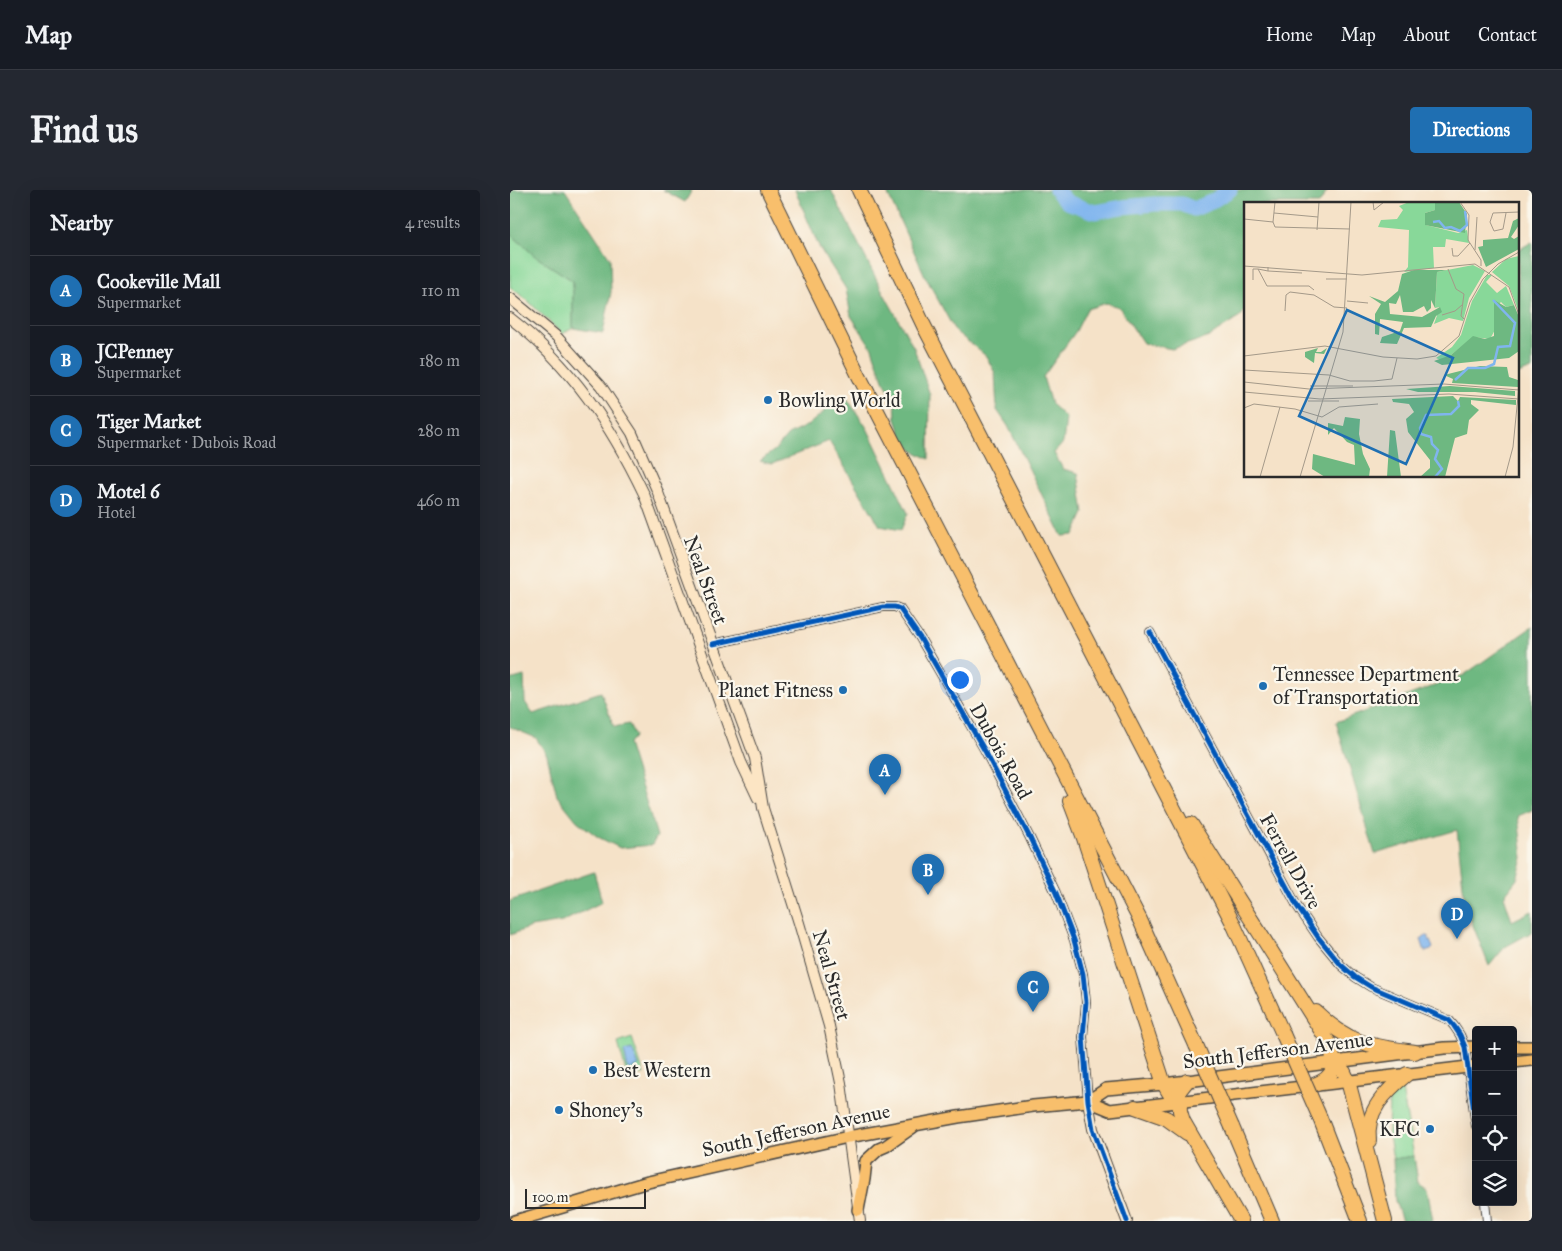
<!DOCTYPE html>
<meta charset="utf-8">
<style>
body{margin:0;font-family:"IM FELL Great Primer",serif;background:#242831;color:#f1f3f6}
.controls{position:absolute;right:15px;bottom:15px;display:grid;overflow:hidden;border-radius:5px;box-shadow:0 5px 20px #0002}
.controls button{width:45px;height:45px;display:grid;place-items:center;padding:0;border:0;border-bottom:1px solid #363941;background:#171b24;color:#f1f3f6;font:25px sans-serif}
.scale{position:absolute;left:15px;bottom:12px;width:121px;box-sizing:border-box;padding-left:5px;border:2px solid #2b2b2b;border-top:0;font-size:14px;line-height:18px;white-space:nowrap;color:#2b2b2b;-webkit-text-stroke:4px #fbf7ec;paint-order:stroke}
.you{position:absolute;left:449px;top:489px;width:18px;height:18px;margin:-12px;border:4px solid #fff;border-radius:50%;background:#1a73e8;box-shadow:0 0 0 8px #1a73e833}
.badge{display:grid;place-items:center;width:32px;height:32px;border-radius:50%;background:#1f6fb2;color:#fff;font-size:16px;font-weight:700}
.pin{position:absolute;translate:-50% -41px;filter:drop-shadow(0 1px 2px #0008)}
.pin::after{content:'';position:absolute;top:26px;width:18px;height:15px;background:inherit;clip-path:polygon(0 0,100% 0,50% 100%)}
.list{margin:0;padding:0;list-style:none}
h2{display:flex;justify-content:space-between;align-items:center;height:65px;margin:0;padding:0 20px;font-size:21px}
h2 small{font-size:16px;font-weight:400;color:#9ea1a6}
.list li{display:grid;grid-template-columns:32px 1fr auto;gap:15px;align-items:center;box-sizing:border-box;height:70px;padding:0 20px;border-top:1px solid #363941}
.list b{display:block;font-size:19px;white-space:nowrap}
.list p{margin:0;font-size:16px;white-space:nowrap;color:#9ea1a6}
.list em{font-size:16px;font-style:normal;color:#9ea1a6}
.icon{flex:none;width:28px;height:28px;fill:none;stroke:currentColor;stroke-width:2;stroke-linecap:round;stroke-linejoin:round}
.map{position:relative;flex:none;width:1022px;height:1031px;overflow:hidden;border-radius:5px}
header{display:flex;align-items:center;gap:30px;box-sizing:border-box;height:70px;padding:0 25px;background:#171b24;border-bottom:1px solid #363941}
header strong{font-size:24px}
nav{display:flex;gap:28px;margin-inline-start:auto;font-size:18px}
.intro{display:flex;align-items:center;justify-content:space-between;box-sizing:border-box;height:120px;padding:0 30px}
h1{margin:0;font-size:35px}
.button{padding:12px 22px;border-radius:5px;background:#1f6fb2;color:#fff;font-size:18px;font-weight:700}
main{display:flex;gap:30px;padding:0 30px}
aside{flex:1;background:#171b24;border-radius:5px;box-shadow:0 5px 20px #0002}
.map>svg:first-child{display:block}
</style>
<header>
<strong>Map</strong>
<nav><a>Home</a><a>Map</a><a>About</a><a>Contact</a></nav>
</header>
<div class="intro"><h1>Find us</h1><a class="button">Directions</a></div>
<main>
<aside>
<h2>Nearby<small>4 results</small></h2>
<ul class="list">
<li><span class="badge">A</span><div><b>Cookeville Mall</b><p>Supermarket</p></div><em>110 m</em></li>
<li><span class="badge">B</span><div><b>JCPenney</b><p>Supermarket</p></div><em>180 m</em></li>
<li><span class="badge">C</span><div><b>Tiger Market</b><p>Supermarket · Dubois Road</p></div><em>280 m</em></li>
<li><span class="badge">D</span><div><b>Motel 6</b><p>Hotel</p></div><em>460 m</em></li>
</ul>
</aside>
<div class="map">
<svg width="1022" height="1031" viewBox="0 0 1022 1031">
<rect width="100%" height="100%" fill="#fbf7ec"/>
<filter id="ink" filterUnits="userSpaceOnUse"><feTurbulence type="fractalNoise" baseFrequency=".02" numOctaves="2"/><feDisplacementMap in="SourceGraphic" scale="10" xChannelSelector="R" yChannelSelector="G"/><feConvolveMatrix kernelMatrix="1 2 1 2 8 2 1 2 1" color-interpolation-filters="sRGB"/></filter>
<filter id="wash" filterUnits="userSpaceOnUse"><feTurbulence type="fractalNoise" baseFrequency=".0096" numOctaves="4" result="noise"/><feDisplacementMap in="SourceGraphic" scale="20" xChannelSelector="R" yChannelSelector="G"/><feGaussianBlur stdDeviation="1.12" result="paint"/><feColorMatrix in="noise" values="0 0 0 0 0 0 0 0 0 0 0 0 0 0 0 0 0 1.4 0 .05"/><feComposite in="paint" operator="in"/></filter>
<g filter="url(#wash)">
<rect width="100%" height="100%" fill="#f5e2c8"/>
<!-- green -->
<g fill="#88d899" stroke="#5a8262">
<path d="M 0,43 L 25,66 L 63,91 L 63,138 L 52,144 L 16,109 L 0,97 Z"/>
<path d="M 122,848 L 134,884 L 118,889 L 108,853 Z"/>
<path d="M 891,894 L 904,966 L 883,969 L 878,940 L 879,909 Z"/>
</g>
<!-- forest -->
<g fill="#6eb881" stroke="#4c7256">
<path d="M 0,0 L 55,0 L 100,68 L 101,102 L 93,143 L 63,138 L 63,91 L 25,66 L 0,43 Z"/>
<path d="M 153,0 L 182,0 L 175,12 Z"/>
<path d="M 285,0 L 321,0 L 372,100 L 404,158 L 420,205 L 419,269 L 402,260 L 392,247 L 386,229 L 385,210 L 373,190 L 362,158 L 341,126 L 336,99 L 309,57 Z"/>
<path d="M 376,0 L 818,0 L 809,14 L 736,14 L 736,119 L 730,127 L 699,147 L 662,159 L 633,153 L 609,117 L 596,113 L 577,119 L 566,141 L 533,187 L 541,214 L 556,228 L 553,253 L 544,263 L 553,279 L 568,283 L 574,323 L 564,345 L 552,346 L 498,236 L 487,220 L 485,183 L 476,166 L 445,141 L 415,86 Z"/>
<path d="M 1022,52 L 1022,179 L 1008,184 L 1008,60 Z"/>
<path d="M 336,207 L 357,238 L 398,323 L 391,340 L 370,336 L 319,251 L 262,274 L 250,271 L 266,259 L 278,245 L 298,235 L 314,222 L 312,209 Z"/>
<path d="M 1022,437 L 1022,620 L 1008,626 L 1013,668 L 1007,689 L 994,706 L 1002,731 L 1022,721 L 1022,742 L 995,757 L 979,776 L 955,715 L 947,640 L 865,664 L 826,532 L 954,485 Z"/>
<path d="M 14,486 L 15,512 L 23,524 L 91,502 L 104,537 L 119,534 L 125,546 L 118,554 L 147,646 L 142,655 L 110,658 L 88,647 L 67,631 L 47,606 L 37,565 L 26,548 L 0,537 L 0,490 Z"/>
<path d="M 84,682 L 92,712 L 52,732 L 21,737 L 0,745 L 0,711 Z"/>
<path d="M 904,966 L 908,992 L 917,998 L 923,1031 L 892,1031 L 885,1011 L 883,969 Z"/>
</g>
<!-- water -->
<g fill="#80b5ee" stroke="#56708c">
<path d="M 916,745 L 918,746 L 923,758 L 921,760 L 915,762 L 911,749 Z"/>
<path d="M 122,859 L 129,876 L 118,880 L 114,861 Z"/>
</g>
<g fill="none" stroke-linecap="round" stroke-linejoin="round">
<!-- river -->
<path stroke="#80b5ee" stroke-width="15" d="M 546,0 L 557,12 L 585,22 L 612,17 L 645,14 L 672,14 L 684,19 L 701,12 L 720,0"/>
</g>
</g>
<g filter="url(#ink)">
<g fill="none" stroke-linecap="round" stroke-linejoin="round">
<!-- street casing -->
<g stroke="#494643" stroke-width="10">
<g id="street">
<path d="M 640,442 L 787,716 L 808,747 L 831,775 L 845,787 L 861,797 L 939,830 L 944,836 L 950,845 L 955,857 L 966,936"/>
<path d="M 203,454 L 373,417 L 385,417 L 390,419 L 410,448 L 474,559 L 520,648 L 546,703 L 564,750 L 573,784 L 576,812 L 573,847 L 578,911"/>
<path d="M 975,1012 L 977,1031"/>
</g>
</g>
<!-- secondary casing -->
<g stroke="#494643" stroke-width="12">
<g id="secondary">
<path d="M 0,108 L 46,146 L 91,196 L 122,243 L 147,300 L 245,568 L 253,618 L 289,733 L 319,836 L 331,893 L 350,1031"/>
<path d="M 0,128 C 61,175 101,235 134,304 L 231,572 L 248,608"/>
<path d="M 578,911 L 583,939 L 617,1031"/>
</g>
</g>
<!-- primary casing -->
<g stroke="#494643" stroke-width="14">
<g id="primary">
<path d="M 1003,857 L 1022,857"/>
<path d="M 1003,872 L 1022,870"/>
<path d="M 578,911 L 596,899 L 654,894 L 934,858 L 966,857"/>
<path d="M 348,1020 L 354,989 L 356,971 L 369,959 L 376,956 L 403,937"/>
<path d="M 5,1031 L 138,992 L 338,947 L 448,927 L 523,916 L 578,911 L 600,920 L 966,876"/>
</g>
</g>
<!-- highway casing -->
<g stroke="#494643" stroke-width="16">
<g id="highway">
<path d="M 258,0 L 349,186 L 630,730 L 686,855"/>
<path d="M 349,0 L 414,136 L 722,731 L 773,844"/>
<path d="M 560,611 L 574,648 L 654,894 L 661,906 L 669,911"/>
<path d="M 681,634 L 819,853 C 826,873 827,887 804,895"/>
<path d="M 806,822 C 840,855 861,856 905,862"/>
<path d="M 824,872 L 834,882 L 838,891 L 875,1031"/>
<path d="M 677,891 L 669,901 L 670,921 L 673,931 L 731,1031"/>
<path d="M 625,917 L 656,928 L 677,943"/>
<path d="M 810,928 L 850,1031"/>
<path d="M 722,937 L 762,1031"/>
<path d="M 859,951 C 855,921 876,901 897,884"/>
</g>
</g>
<!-- street -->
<use href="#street" stroke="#fff" stroke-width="8"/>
<!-- secondary -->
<use href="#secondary" stroke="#fce5c4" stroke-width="10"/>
<!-- primary -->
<use href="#primary" stroke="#f8bf6c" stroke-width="11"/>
<!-- highway -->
<use href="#highway" stroke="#f8bf6c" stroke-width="14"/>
<!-- highway-bridge casing -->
<g stroke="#494643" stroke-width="16" stroke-linecap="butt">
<g id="highway-bridge">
<path d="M 773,844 L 810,928"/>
<path d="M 686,855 L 722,937"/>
</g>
</g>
<!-- highway-bridge -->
<use href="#highway-bridge" stroke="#f8bf6c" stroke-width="14"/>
<!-- cycleway casing -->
<g stroke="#fbf7ec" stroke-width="8">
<g id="cycleway">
<path d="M 640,442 L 787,716 L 808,747 L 831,775 L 845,787 L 861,797 L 939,830 L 944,836 L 950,845 L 955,857 L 966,936"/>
<path d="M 203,454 L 373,417 L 385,417 L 390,419 L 410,448 L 476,563 L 520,648 L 546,703 L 564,750 L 573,784 L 576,812 L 573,847 L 578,911 L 583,939 L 617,1031"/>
</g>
</g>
<!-- cycleway -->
<use href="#cycleway" stroke="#0057b8" stroke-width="5"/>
</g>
</g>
<!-- markers -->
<g fill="#1f6fb2" stroke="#fbf7ec" stroke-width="2">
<circle cx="258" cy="210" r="5"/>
<circle cx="753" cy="496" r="5"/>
<circle cx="333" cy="500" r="5"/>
<circle cx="83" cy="880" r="5"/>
<circle cx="49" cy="920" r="5"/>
<circle cx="920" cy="939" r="5"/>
</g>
<g text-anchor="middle" stroke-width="4.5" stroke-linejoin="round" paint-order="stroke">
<!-- poi labels -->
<g font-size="20" fill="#2b2b2b" stroke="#fbf7ec" text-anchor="start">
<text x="268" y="217">Bowling World</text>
<text x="763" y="491">Tennessee Department<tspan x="763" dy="23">of Transportation</tspan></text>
<text x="323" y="507" text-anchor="end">Planet Fitness</text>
<text x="93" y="887">Best Western</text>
<text x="59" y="927">Shoney's</text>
<text x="910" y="946" text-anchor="end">KFC</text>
</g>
<!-- street labels -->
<g font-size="20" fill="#2b2b2b" stroke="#fbf7ec">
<text transform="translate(196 390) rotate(70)" y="7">Neal Street</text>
<text transform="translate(491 561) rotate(61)" y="7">Dubois Road</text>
<text transform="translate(781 671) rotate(61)" y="7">Ferrell Drive</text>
<text transform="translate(322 785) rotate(74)" y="7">Neal Street</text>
<text transform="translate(768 860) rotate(-7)" y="7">South Jefferson Avenue</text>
<text transform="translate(286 940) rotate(-12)" y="7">South Jefferson Avenue</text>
</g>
</g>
<!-- overview -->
<g transform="translate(734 12)">
<rect width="275" height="275" fill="#f5e2c8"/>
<path d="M 165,0 L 191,0 L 191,8 L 181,11 L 182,23 L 214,31 L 223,28 L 225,41 L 202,37 L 201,45 L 189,45 L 190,66 L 160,70 L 164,65 L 165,28 L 134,25 L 137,18 L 153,17 L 159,8 L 155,4 ZM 275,54 L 275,110 L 265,84 L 248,70 L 262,57 ZM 229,63 L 241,69 L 225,96 L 219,119 L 205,116 L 190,122 L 196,105 L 191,106 L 193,70 ZM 243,73 L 248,73 L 242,80 L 253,91 L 262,84 L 270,103 L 262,105 L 257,100 L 250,107 L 252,126 L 246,137 L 229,135 L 207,153 L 197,158 L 192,156 L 208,145 L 217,133 L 228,99 Z" fill="#88d899"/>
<path d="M 191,0 L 215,0 L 223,12 L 221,31 L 181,23 L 181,11 L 191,8 ZM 275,16 L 275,23 L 267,35 L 270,37 L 275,34 L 275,47 L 242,65 L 234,45 L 239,44 L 239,38 L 264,36 L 269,19 ZM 170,68 L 203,68 L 193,70 L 191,106 L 187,98 L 187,106 L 183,110 L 180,104 L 169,110 L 159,110 L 156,93 L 152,102 L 145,101 L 146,112 L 178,115 L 196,105 L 198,110 L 192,114 L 187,125 L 160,126 L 153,142 L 136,141 L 138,135 L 156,129 L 159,120 L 136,117 L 135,133 L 131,132 L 131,112 L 137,102 L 125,94 L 141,100 L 154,89 L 158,72 ZM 250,98 L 262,105 L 270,103 L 275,115 L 275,149 L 265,156 L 198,163 L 190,159 L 207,153 L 229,134 L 241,137 L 250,134 ZM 74,146 L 72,150 L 77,150 L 83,146 L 80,152 L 71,151 L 70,161 L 61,155 L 61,150 ZM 236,164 L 263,165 L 265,175 L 274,178 L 274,185 L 208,181 L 209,177 L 200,173 ZM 206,184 L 271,189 L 271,194 L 231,190 L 174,190 L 162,187 ZM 209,194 L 214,199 L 216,195 L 272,198 L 272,203 L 227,198 L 227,202 L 235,208 L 225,218 L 223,232 L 211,236 L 201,275 L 176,275 L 186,266 L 186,258 L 164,230 L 162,217 L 170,210 L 165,202 L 149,200 L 148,197 ZM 101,215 L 116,217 L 115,232 L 119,252 L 126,267 L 125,275 L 81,275 L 68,267 L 69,252 L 111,263 L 110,243 L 103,240 L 90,226 L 84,233 L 84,221 L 99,224 ZM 146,228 L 151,229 L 157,275 L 143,275 Z" fill="#6eb881"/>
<path fill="none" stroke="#80b5ee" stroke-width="2.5" d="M 189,20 L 195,19 L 201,26 L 207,25 L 216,29 L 223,23 L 221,9M 211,178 L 224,166 L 241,166 L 250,162 L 254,145 L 266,144 L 271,121 L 249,98M 191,275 L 198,267 L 191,257 L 194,248 L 188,242 L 187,235 L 177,232 L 176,226 L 182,213 L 207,212 L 215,204 L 214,199"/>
<path fill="none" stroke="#a49989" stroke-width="1" d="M 129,0 L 130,8 L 140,0M 216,0 L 225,13 L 224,38 L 237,58 L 237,64M 30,11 L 74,15M 262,11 L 259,27 L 250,29 L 246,20 L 249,11 L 275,10M 0,17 L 29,20M 29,20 L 31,25 L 106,27M 29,20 L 31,0M 73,28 L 75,0M 208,46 L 209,54 L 214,54 L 226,41M 231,48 L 233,15M 0,64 L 118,73 L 231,62 L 265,85 L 275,113M 24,65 L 24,69 L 14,67 L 23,84 L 65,84 L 70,88M 204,67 L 212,87 L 220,92 L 217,114 L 220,117M 24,69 L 58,71M 82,77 L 103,77M 9,78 L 9,67 L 14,67M 103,99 L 124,101M 41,109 L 42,93 L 46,90 L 70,93 L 90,105 L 103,106M 198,113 L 211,109 L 218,103M 0,154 L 81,144 L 139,155 L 173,157 L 192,154 L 215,134 L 226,100 L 239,77 L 254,62 L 275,50M 0,168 L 85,173 L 106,179 L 130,179 L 148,177 L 153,156M 0,180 L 65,187 L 200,182 L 275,188M 66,184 L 109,184M 0,190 L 76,197 L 205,192 L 275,197M 64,199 L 95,199M 0,206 L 10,202 L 51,207 L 78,215 L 95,205 L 134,202M 16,275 L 36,205M 56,275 L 99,130 L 107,0M 261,275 L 269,245 L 275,184"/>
<path fill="#1f6fb2" fill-opacity="0.15" stroke="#1f6fb2" stroke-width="2.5" d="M 103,108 L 209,156 L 162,262 L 55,214 Z"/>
<rect width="275" height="275" fill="none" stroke="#2b2b2b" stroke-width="2.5"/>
</g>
</svg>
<div class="controls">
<button>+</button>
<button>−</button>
<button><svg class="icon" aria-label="locate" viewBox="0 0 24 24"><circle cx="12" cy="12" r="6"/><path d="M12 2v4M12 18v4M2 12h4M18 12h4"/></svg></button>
<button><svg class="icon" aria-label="layers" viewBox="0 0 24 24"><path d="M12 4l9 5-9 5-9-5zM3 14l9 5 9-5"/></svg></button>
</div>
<div class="scale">100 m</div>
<div class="you"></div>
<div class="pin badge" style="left:375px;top:605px">A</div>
<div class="pin badge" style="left:418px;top:705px">B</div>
<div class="pin badge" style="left:523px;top:822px">C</div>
<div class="pin badge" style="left:947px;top:749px">D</div>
</div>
</main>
